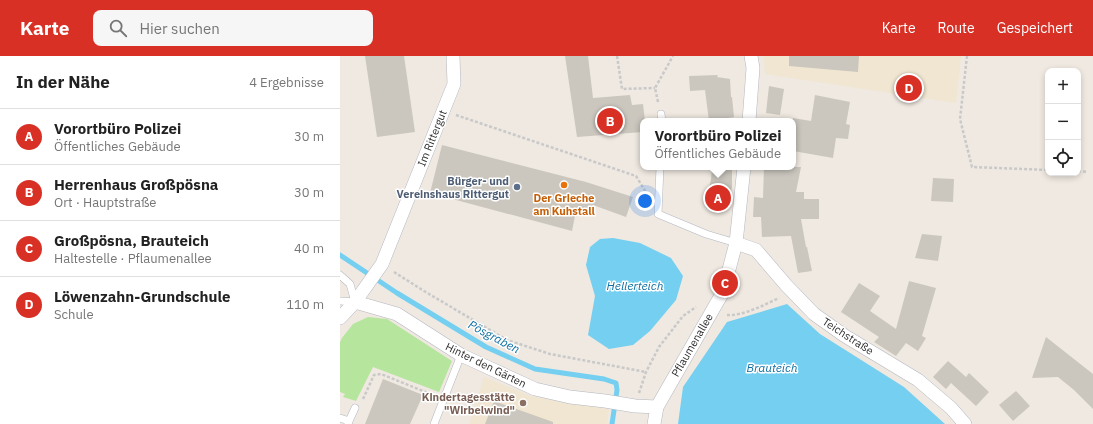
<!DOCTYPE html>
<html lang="de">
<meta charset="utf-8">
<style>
body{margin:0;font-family:"IBM Plex Sans",sans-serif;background:#f6f6f6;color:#222}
.controls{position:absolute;right:12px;top:12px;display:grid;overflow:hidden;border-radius:8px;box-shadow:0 2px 6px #0003}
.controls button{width:36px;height:36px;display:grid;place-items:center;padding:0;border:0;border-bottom:1px solid #e0e0e0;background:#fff;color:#222;font:20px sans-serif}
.you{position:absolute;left:305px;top:145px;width:14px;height:14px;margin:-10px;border:3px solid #fff;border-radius:50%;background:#1a73e8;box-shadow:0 0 0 6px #1a73e833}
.badge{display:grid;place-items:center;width:26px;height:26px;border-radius:50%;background:#d93025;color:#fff;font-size:13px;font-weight:700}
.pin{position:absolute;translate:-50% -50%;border:2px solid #fff;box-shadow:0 1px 4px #0006}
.popup{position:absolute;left:300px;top:62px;width:156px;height:52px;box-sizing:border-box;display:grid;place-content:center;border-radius:8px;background:#fff;filter:drop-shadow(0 1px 3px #0005);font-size:13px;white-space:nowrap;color:#767676}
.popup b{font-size:15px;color:#222}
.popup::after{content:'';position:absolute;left:50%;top:100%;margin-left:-8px;border:8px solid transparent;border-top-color:#fff}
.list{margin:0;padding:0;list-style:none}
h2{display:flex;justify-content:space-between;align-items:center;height:52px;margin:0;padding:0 16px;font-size:17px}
h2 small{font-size:13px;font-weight:400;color:#767676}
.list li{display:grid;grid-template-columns:26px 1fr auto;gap:12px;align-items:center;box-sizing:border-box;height:56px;padding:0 16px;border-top:1px solid #e0e0e0}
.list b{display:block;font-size:15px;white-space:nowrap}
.list p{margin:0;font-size:13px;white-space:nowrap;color:#767676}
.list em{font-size:13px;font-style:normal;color:#767676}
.icon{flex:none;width:22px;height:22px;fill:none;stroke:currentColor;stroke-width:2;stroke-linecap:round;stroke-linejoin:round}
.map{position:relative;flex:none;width:753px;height:368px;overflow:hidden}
header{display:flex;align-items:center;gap:24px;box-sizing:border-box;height:56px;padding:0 20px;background:#d93025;color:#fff}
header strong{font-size:19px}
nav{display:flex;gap:22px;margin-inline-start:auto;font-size:14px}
.search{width:280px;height:36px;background:#f6f6f6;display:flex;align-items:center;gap:10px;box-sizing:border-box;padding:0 14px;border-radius:8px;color:#767676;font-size:15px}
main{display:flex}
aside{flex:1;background:#fff}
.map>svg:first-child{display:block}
</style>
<header>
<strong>Karte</strong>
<div class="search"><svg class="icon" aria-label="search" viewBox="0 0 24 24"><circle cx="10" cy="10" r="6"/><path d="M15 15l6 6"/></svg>Hier suchen</div>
<nav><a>Karte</a><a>Route</a><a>Gespeichert</a></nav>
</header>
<main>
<aside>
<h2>In der Nähe<small>4 Ergebnisse</small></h2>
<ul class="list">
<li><span class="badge">A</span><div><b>Vorortbüro Polizei</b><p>Öffentliches Gebäude</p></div><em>30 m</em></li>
<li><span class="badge">B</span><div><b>Herrenhaus Großpösna</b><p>Ort · Hauptstraße</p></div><em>30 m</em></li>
<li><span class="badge">C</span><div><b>Großpösna, Brauteich</b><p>Haltestelle · Pflaumenallee</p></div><em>40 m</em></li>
<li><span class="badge">D</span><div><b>Löwenzahn-Grundschule</b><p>Schule</p></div><em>110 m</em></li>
</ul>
</aside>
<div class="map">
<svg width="753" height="368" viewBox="0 0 753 368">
<rect width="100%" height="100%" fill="#efe9e1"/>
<!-- education -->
<g fill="#f0e6d1">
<path d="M 424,0 L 621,0 L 616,47 L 425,18 Z"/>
<path d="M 144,321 L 191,340 L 269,353 L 267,368 L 129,368 Z"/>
</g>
<!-- green -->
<path fill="#b6e59e" d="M 28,261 L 47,263 L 112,305 L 99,336 L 33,311 L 16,345 L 3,341 L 5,338 L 0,336 L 0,286 L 2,282 L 13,268 Z"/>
<!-- water -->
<g fill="#75cff0">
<path d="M 273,182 L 300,187 L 331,202 L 343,220 L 336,244 L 310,275 L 293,289 L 269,293 L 248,279 L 255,240 L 246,209 L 250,191 L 260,183 Z"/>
<path d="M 447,248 L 480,278 L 564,331 L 605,368 L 338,368 L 343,331 L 387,266 Z"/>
</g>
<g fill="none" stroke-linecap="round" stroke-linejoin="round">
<!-- stream -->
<path stroke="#75cff0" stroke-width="5" d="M 0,199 L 57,237 L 146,291 L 195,313 L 264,323 L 276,327 L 277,334 L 272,368"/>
</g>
<!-- building -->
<g fill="#cbc7bf">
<path d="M 25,0 L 64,0 L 75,76 L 37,81 Z"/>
<path d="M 225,0 L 248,0 L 253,42 L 290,39 L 292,49 L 303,48 L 305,65 L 303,65 L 303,76 L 237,81 Z"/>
<path d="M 449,0 L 519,0 L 518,16 L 449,10 Z"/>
<path d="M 378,19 L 377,21 L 390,23 L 391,41 L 392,41 L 394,61 L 369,65 L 365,34 L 350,35 L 349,20 Z"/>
<path d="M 429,30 L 444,33 L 440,59 L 426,57 Z"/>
<path d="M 475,39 L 510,46 L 506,68 L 510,69 L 508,83 L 496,82 L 493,102 L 453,95 L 453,62 L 471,65 Z"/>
<path d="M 102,89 L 246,126 L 293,141 L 286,161 L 253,149 L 250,159 L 236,155 L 232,175 L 90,137 Z"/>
<path d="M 372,111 L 392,111 L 392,131 L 388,150 L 366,146 L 371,123 Z"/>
<path d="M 424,111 L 461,111 L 456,136 L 464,136 L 464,143 L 479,143 L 479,163 L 461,163 L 466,191 L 467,191 L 472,215 L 458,217 L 451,180 L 422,181 L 421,161 L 413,161 L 414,141 L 423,142 Z"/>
<path d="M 593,122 L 614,123 L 613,146 L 591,145 Z"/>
<path d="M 582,178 L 602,180 L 598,205 L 575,202 Z"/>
<path d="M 569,225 L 596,232 L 582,280 L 586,282 L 578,295 L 566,287 L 556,300 L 534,286 L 539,281 L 501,256 L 519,227 L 540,240 L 530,255 L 556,273 Z"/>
<path d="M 706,281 L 753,318 L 753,353 L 734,334 L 718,321 L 692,322 Z"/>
<path d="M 608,305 L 626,321 L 629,317 L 649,336 L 636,350 L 611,327 L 606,333 L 593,321 Z"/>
<path d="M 43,323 L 83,339 L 70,368 L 25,368 Z"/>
<path d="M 676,335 L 690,350 L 673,365 L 659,349 Z"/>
<path d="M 154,345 L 213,366 L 213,368 L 145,368 Z"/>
</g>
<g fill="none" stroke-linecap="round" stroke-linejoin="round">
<!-- service casing -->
<g stroke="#b4b7c1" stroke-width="8">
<g id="service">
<path d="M 321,58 L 322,65"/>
<path d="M 320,111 L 318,158 L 366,178 L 396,187"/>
<path d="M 0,219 L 10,228 L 15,246 L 0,245"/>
<path d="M 0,362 L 9,365 L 8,368"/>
<path d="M 9,365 L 15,352"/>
<path d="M 94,368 L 121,299"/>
</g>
</g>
<!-- minor casing -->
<g stroke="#b4b7c1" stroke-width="14">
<g id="minor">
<path d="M 409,65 L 413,12 L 411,0"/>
<path d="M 396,187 L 416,194 L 446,229 L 474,258 L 505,280 L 578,324 L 611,352 L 625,368"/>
<path d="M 15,246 L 57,258 L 121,299 L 195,333 L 230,341 L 265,345 L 295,350 L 317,351"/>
<path d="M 0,262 L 15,246 L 42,208 L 114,28 L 113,0"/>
<path d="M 314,368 L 317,351 L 383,236 L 396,187 L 404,111"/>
</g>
</g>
<!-- path -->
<g stroke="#c9c9c9" stroke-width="2.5" stroke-dasharray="3 2" stroke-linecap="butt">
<path d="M 277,0 L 282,33 L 315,32"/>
<path d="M 627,0 L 620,63 L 632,111 L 708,114"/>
<path d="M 318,46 L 315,32 L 333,0"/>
<path d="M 116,59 L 296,120 L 307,138"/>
<path d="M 738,115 L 748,116"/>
<path d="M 54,216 L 84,235 L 167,284 L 210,298 L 306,316"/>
<path d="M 387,259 C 403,260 424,249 439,242"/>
<path d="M 299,337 L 306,316 L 319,291 L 343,260 L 356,251"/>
<path d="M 23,343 L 34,319 L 41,318 L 93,339"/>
</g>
<!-- service -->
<use href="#service" stroke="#fff" stroke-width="7"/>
<!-- minor -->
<use href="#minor" stroke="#fff" stroke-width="13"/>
</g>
<!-- markers -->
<circle fill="#e8710a" stroke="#fff" stroke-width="1.5" cx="224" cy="129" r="4"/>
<circle fill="#5c6f8a" stroke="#fff" stroke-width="1.5" cx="177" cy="131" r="4"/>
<circle fill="#8d6e63" stroke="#fff" stroke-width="1.5" cx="183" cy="347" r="4"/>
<g text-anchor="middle" stroke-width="3" stroke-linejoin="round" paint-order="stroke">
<!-- street labels -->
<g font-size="11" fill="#2e2e2e" stroke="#fff">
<text transform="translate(92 82) rotate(-68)" y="4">Im Rittergut</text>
<text transform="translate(508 280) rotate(33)" y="4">Teichstraße</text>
<text transform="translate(352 289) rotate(-60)" y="4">Pflaumenallee</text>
<text transform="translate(146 309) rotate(26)" y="4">Hinter den Gärten</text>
</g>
<!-- service labels -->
<g font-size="11" font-weight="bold" fill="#4e5e75" stroke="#fff" text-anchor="end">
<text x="169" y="129">Bürger- und<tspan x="169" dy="13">Vereinshaus Rittergut</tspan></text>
</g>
<!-- food labels -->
<g font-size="11" font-weight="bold" fill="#c56008" stroke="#fff">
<text x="224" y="146">Der Grieche<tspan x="224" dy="13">am Kuhstall</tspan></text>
</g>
<!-- education labels -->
<g font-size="11" font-weight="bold" fill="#785e54" stroke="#fff" text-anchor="end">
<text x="175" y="345">Kindertagesstätte<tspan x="175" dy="13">"Wirbelwind"</tspan></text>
</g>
<!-- water labels -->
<g font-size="12" font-style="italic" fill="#0d6fa3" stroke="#fff">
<text x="295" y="234">Hellerteich</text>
<text transform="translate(154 281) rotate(28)" y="4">Pösgraben</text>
<text x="432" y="316">Brauteich</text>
</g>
</g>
</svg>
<div class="controls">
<button>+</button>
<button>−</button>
<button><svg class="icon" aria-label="locate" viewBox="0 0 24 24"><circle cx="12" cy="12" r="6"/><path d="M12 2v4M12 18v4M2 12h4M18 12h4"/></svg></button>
</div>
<div class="you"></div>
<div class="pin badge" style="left:378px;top:142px">A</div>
<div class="popup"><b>Vorortbüro Polizei</b>Öffentliches Gebäude</div>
<div class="pin badge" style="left:270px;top:65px">B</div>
<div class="pin badge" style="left:385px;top:227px">C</div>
<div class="pin badge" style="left:569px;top:32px">D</div>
</div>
</main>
